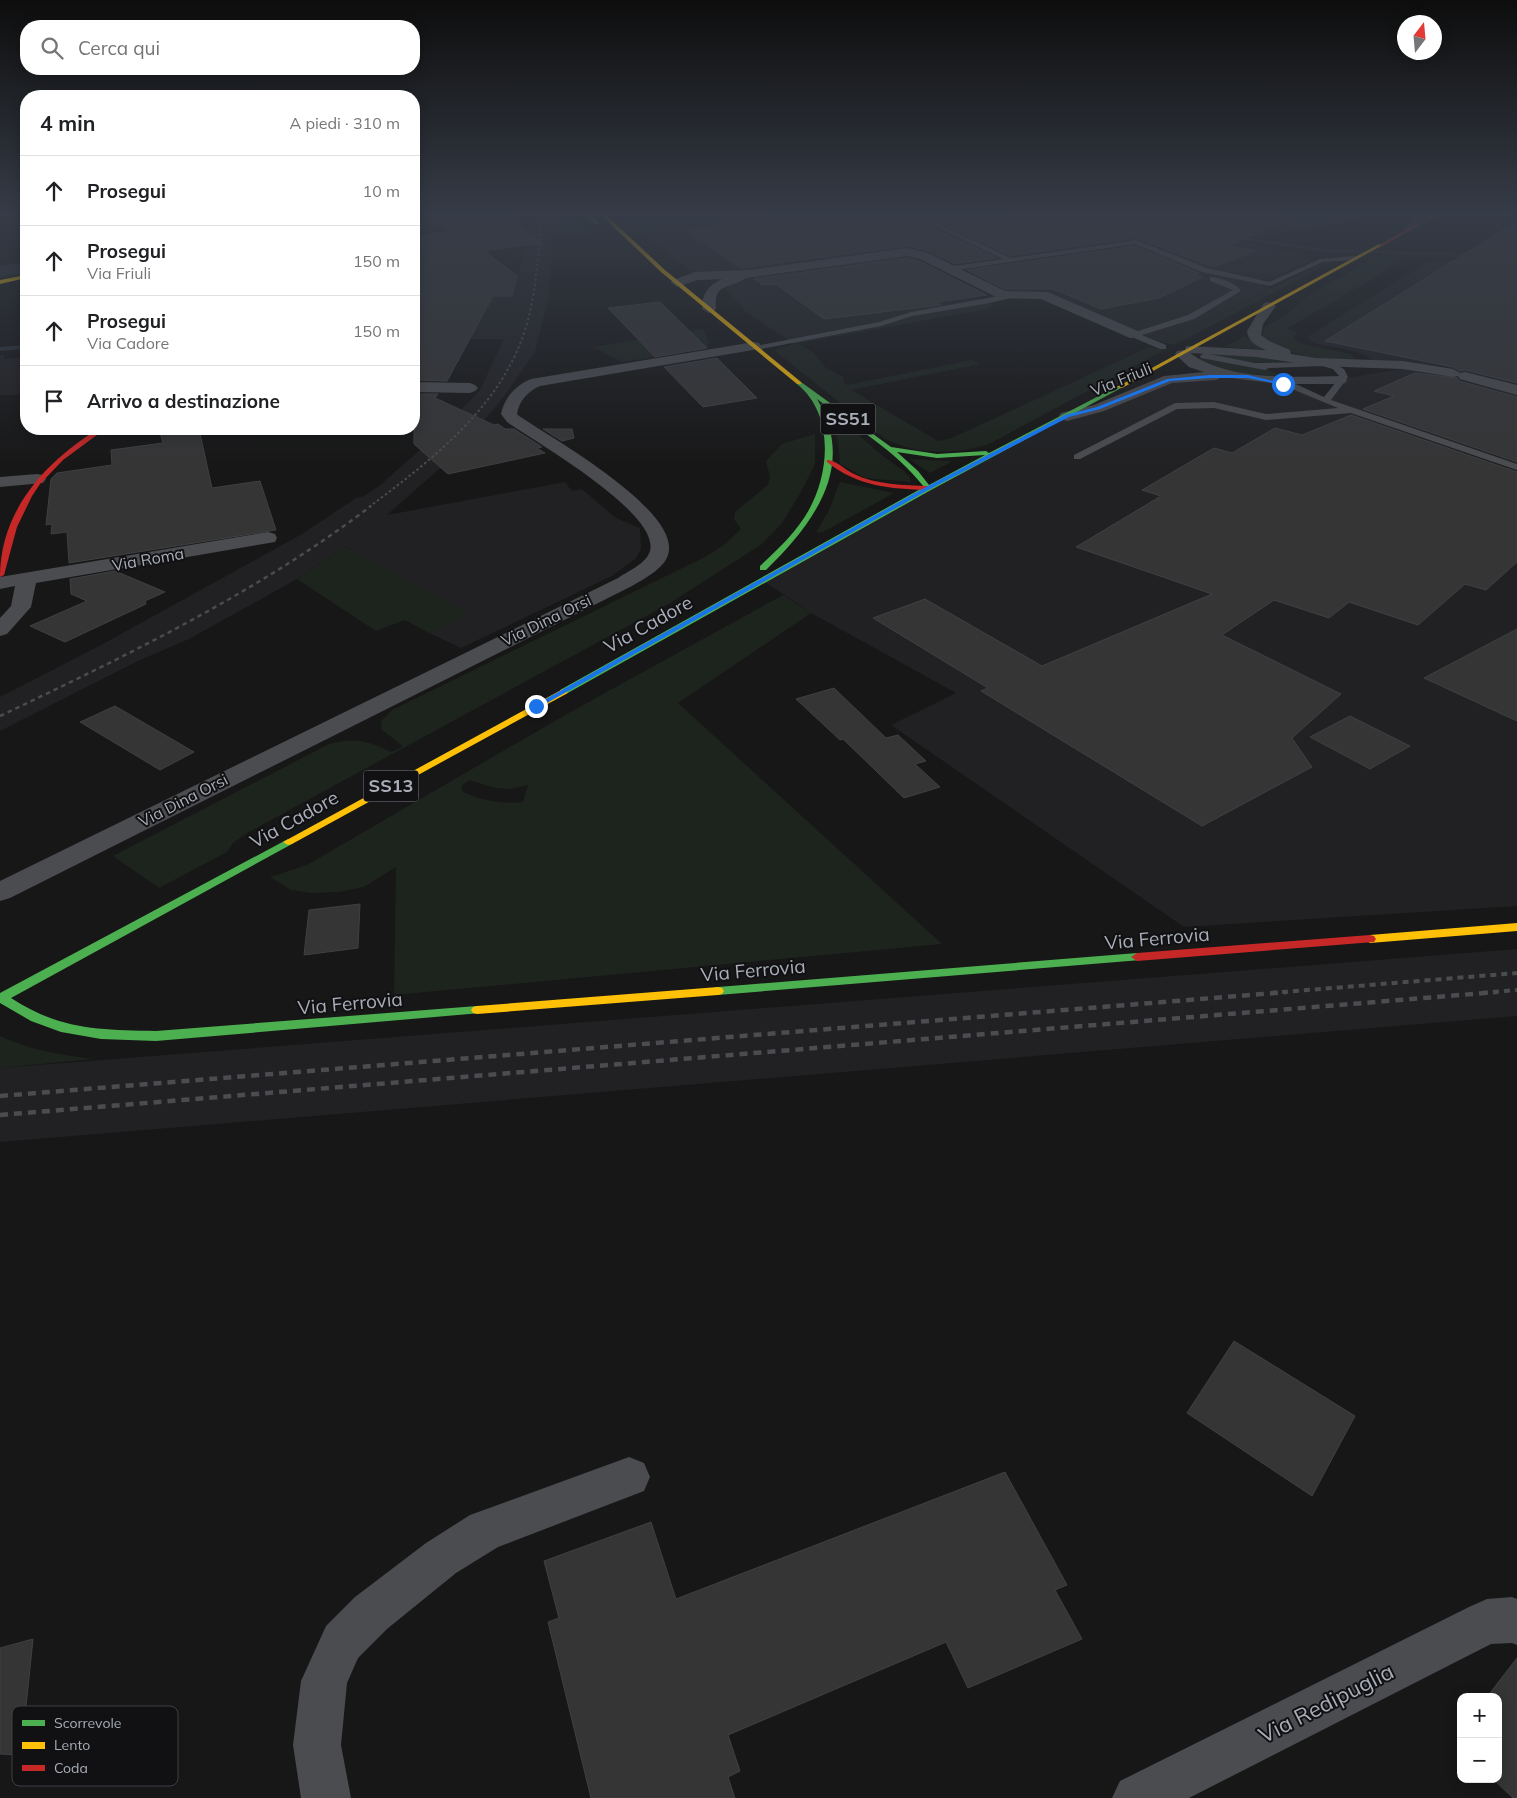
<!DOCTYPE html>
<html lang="it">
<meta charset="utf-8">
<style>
body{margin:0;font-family:Mulish,sans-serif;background:#f6f6f6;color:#202124}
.controls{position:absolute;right:15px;bottom:15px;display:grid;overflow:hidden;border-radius:10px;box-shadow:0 2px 12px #0003}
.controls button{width:45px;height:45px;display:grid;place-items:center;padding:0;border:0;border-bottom:1px solid #e0e0e0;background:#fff;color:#202124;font:25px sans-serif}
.compass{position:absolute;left:1397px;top:15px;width:45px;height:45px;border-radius:50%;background:#fff;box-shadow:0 2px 12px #0003;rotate:16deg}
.stop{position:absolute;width:15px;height:15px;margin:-11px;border:4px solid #1a73e8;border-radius:50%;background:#fff}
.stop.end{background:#1a73e8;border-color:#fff;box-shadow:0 1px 5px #0008}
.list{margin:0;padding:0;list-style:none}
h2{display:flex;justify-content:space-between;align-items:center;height:65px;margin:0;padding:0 20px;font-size:21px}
h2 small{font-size:16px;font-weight:400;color:#757577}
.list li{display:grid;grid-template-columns:32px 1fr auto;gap:15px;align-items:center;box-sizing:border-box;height:70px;padding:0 20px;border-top:1px solid #e0e0e0}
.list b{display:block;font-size:19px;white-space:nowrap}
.list p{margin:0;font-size:16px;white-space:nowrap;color:#757577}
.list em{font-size:16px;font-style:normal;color:#757577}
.icon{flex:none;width:28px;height:28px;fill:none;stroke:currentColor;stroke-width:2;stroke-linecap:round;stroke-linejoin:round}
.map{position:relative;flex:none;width:1517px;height:1798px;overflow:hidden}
.search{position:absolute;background:#fff;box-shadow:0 2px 12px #0003;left:20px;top:20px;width:400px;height:55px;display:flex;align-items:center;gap:12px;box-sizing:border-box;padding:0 18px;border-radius:20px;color:#757577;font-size:19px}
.panel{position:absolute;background:#fff;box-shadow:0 2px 12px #0003;left:20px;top:90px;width:400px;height:345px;border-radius:20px}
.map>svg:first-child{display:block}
</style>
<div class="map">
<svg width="1517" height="1798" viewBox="0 0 1517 1798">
<rect width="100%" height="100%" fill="#171717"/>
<!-- built -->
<g fill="#212123">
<path d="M 532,214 L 555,214 L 549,295 L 535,352 L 500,402 L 463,444 L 464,447 L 387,515 L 565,482 L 572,491 L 582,489 L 616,518 L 640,528 L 641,549 L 636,558 L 612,576 L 461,648 L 429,633 L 469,615 L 345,546 L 297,579 L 189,639 L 138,661 L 0,731 L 0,697 L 101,645 L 302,534 L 356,498 L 364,496 L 379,486 L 440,432 L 466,413 L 461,410 L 480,390 L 504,339 L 414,339 L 414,254 L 482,248 L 518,275 L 527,245 Z"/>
<path d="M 780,214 L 904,214 L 901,214 L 951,241 L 739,272 L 708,273 L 691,271 L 641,233 Z"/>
<path d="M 932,214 L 1185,214 L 1211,228 L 1249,243 L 1306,255 L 1301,258 L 1311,260 L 1261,285 L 1271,288 L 1160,342 L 1050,294 L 1004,292 L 977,279 L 1184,248 L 1128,226 L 937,216 Z"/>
<path d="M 1205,214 L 1389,214 L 1253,237 Z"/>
<path d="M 896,256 L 994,305 L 988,306 L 992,308 L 794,344 L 745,311 L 723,287 L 746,278 L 766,275 Z"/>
<path d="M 1517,257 L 1517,906 L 1184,927 L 891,725 L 956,693 L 811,613 L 762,580 L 1067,416 L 1159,382 L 1210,376 L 1248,377 L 1294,383 L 1325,401 L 1342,379 L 1401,369 L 1378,363 L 1358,352 L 1313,343 L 1307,337 L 1428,262 Z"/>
<path d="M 0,355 L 4,355 L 4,359 L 26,357 L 26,395 L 0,395 Z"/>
<path d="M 1517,949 L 1517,1016 L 0,1142 L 0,1068 Z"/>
</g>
<!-- green -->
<g fill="#1d241e" fill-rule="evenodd">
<path d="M 555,214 L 573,214 L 594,233 L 555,237 Z"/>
<path d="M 617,214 L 780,214 L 631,234 Z"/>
<path d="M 1383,253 L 1477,255 L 1461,258 L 1425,257 L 1421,260 L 1408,258 L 1286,329 L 1298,332 L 1294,338 L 1302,344 L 1351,354 L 1356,358 C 1332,363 1278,355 1262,335 L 1265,327 L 1284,316 L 1312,293 Z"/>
<path d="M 1328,261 L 1333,261 L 1175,345 L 1160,342 Z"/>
<path d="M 26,263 L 26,274 L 0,279 L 0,267 Z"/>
<path d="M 704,329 L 709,345 L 706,349 L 622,362 L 593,347 Z"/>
<path d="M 1245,336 L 1269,350 L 1224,347 Z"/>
<path d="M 798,343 L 814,353 L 826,368 L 843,377 L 844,383 L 847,385 L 972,360 L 981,364 L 851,390 L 938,441 L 952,438 L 1149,347 L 1164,350 L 989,444 C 955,455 918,455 885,439 L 774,350 Z"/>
<path d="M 1214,353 L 1253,356 L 1291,363 L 1250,362 L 1209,355 Z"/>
<path d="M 1201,358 L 1268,370 L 1282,376 C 1266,376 1209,371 1199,359 Z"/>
<path d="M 831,415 L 835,415 L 884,457 L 904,471 L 909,476 L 911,482 L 865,478 L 840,464 L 838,442 Z"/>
<path d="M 815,434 L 815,464 L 802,490 L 782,523 L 762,544 L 670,603 L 247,833 L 233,843 L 227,852 L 159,888 L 113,856 L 329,744 C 357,737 366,741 392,752 L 403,746 L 382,730 L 381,721 L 392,710 L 705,557 L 724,545 L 741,529 L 734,519 L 735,512 L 768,485 L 770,477 L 766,461 L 782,444 Z"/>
<path d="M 909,459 L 949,461 L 951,462 L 930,473 Z"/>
<path d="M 840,482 L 894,493 L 823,532 L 816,533 L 829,510 Z"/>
<path d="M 345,546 L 470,615 L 429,633 L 405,620 L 376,631 L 297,579 Z"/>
<path d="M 783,595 L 811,613 L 678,703 L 942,944 L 394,995 L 396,867 L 364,887 L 339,892 L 311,893 L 291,890 L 270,877 L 307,865 L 565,715 ZM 469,780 L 495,788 L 510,789 L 528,785 L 523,802 C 501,804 484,801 463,792 L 461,786 Z"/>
<path d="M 0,1036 C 30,1050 61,1055 93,1059 L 0,1068 Z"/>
</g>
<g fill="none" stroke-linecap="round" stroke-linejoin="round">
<!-- stream -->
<g fill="#2a3239" fill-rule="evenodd">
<path d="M 1230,230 L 1252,239 L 1330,250 L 1482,254 L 1480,255 L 1330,252 L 1251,241 L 1230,232 Z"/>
<path d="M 26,345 L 26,349 L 0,351 L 0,347 Z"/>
</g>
<!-- canal -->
<path fill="#2a3239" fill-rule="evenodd" d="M 26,262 L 26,272 L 0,276 L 0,266 Z"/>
</g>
<!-- building -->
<g fill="#353536" stroke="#3f4043">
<path d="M 479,214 L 505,214 L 542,243 L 485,251 L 517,276 L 512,296 L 493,296 L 447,381 L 414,380 L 414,283 L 419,275 L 414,275 L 414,236 L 450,232 L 431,220 Z"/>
<path d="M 836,214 L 914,214 L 914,219 L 997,258 L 955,264 L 929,251 L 907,246 L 740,268 L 687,230 Z"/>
<path d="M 921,214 L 1297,214 L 1228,246 L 1256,251 L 1213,267 L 1136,238 L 1011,256 Z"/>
<path d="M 1517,221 L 1517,383 L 1465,370 L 1460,371 L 1453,367 L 1325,341 Z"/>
<path d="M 1135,246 L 1199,273 L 1194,274 L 1202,277 L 1159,298 L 1101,309 L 1053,289 L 1005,289 L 967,270 Z"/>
<path d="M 907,258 L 919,261 L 987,295 L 936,302 L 941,305 L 824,319 L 776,284 L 763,285 L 754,279 Z"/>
<path d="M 660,302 L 707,348 L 655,357 L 608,308 Z"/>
<path d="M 717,358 L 757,398 L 703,407 L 664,367 Z"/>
<path d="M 1415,373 L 1457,378 L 1459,381 L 1517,397 L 1517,462 L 1363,409 L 1394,396 L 1374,391 Z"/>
<path d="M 414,394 L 438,394 L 435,398 L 494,425 L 498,424 L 505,429 L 514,429 L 542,447 L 537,448 L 545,453 L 448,474 L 414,444 Z"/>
<path d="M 1351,415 L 1517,472 L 1517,562 L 1486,590 L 1465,584 L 1418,625 L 1349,602 L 1329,618 L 1274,600 L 1222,635 L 1341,694 L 1292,738 L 1312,767 L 1202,826 L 981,691 L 988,688 L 873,618 L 925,599 L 1042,666 L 1212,594 L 1076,547 L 1161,496 L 1142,490 L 1214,448 L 1232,453 L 1275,428 L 1302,435 Z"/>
<path d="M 159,429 L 199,429 L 212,488 L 260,481 L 276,530 L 69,563 L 67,532 L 51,534 L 52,524 L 46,525 L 51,479 L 57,473 L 112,465 L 111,450 L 163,443 Z"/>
<path d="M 543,429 L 572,429 L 574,438 L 562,441 Z"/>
<path d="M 115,571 L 165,592 L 145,601 L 146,604 L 65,642 L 30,626 L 87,601 L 71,594 L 70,579 Z"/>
<path d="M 1517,629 L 1517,721 L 1424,678 Z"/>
<path d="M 834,688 L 886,738 L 898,735 L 926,761 L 915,764 L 940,787 L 904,798 L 843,739 L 840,740 L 796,699 Z"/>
<path d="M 115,706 L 194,752 L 160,770 L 80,722 Z"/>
<path d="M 1350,716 L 1410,746 L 1370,769 L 1310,737 Z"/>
<path d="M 360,904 L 358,948 L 304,955 L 309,910 Z"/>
<path d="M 1234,1341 L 1355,1416 L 1312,1496 L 1187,1413 Z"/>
<path d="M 1005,1472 L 1067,1585 L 1055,1590 L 1082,1639 L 968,1688 L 946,1642 L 728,1735 L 740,1771 L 728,1777 L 735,1798 L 591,1798 L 548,1622 L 559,1618 L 544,1561 L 651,1522 L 676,1599 Z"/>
<path d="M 33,1639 L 21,1755 L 0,1754 L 0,1648 Z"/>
<path d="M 1517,1658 L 1517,1798 L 1513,1798 L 1493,1779 L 1498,1779 L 1498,1697 L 1487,1697 Z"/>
</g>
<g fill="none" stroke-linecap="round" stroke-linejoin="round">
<!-- lane -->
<g fill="#4b4c50" fill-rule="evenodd">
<path d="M 1318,214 L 1327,214 L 1330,216 L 1327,218 Z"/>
<path d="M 1417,214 L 1423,214 L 1408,232 L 1404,232 L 1404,230 Z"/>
<path d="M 915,215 L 919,215 L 1011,258 L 1136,240 L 1207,268 L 1269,282 L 1320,259 L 1355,256 L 1359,258 L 1355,260 L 1323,262 L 1270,286 L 1202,272 L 1135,244 L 950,271 L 946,269 L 947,267 L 1003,259 L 915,217 Z"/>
<path d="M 1210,277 C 1219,277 1236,283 1241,291 L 1194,319 L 1142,335 L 1166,345 L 1166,349 L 1160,349 L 1132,337 L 1132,333 L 1188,315 L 1233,290 L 1210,281 Z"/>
<path d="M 1009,294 L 1013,296 L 1012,298 L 984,304 L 912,316 L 881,326 L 756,350 L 752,348 L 756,346 L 879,322 L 911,312 Z"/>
<path d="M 1204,353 L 1255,363 L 1330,362 L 1344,369 L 1348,377 L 1331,400 L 1517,464 L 1517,470 L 1351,413 L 1266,420 L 1214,408 L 1177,409 L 1080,459 L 1074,459 L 1074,455 L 1175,403 L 1214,402 L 1266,414 L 1338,408 L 1292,389 L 1259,379 L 1263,376 L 1298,385 L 1324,397 L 1340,377 L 1333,369 L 1322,366 L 1269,368 L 1265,370 L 1201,358 L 1200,356 Z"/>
</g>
<!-- street -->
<g fill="#4b4c50" fill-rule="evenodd">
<path d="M 1507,214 L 1517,214 L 1517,218 L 1508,216 Z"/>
<path d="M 907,248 L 928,253 L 1005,291 L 1048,292 L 1140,332 L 1142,335 L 1140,338 L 1130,338 L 1041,299 L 998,298 L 920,259 L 907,256 L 746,278 C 731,289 713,282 716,309 L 709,313 L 702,309 C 702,294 708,285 722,279 L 697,280 L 677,287 L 671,283 L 673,280 L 695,272 L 749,270 Z"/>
<path d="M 1269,302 L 1276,306 L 1263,324 L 1261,335 L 1269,341 L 1290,350 L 1291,354 L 1316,358 L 1403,361 L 1453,369 L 1460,373 L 1465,372 L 1517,385 L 1517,395 L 1460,379 L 1458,376 L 1453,377 L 1403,369 L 1316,366 L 1256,357 L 1190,353 C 1227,381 1295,377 1340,376 L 1345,377 L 1347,380 L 1345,383 L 1340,384 L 1280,384 L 1223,377 L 1216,380 L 1172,383 L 1104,411 L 1067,421 L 1061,419 L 1059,416 L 1061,413 L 1094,405 L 1164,376 L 1204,372 L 1189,367 L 1175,354 L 1177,351 L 1185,350 L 1186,346 L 1266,350 C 1257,346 1248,342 1247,331 L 1264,303 Z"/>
<path d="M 754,342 L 759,343 L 761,346 L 759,349 L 540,386 C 528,391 519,401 517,414 L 519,416 C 552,438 673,506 669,550 C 668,567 645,578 632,586 L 10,898 L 0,901 L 0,881 L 618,578 C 628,571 646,564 650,551 C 660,513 536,442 507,422 L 501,414 C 504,398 516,385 531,379 Z"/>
<path d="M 414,382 L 470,383 L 475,385 L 478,388 L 475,391 L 470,393 L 414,392 Z"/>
<path d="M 37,474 L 43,475 L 46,479 L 43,483 L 0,487 L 0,477 Z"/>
<path d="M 268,532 L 275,534 L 277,538 L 275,542 L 36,583 L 31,607 L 7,634 L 0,636 L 0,618 L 11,606 L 15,586 L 0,589 L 0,577 Z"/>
<path d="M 629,1457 L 644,1463 L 650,1477 L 644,1491 L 498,1547 L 456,1573 L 387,1629 L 358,1658 L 347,1683 L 341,1745 L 351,1798 L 301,1798 L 293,1745 L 301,1681 L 326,1626 L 355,1597 L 426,1543 L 470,1515 Z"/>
<path d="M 1512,1597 L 1517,1599 L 1517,1645 L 1512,1643 L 1491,1644 L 1189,1798 L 1112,1798 L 1120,1781 L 1471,1606 L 1487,1599 Z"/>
</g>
<!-- fast -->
<g fill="#4caf50" fill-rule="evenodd">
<path d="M 582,214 L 587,214 L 600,223 L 596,224 Z"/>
<path d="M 797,382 L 801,382 L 891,447 L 937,454 L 986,451 L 989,453 L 1118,386 L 1123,387 L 931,490 L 566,694 L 560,694 L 560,690 L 924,487 C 895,450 855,427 817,399 C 857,466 814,523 766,570 L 760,570 L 760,566 C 776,551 792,536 804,518 C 830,479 836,415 797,384 ZM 897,452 L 937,458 L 985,455 L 929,485 L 918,471 Z"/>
<path d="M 288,839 L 293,842 L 292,844 L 11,998 C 60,1030 100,1030 156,1031 L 477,1006 L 481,1007 L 483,1010 L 481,1013 L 156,1041 L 101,1039 L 61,1032 L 31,1021 L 0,1003 L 0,993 Z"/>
<path d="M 1137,953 L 1143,957 L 1141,960 L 718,995 L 714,994 L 712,991 L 714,988 L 718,987 Z"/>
</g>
<!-- slow -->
<g fill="#ffc107" fill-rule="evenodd">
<path d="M 600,214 L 605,214 L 665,270 L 801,382 L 801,384 L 797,384 L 661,272 Z"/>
<path d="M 1379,244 L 1383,245 L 1122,388 L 1117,387 Z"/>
<path d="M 26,275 L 26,278 L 0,284 L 0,280 Z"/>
<path d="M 563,689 L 568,692 L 566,694 L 292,844 L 288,845 L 283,842 Z"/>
<path d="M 1517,923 L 1517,931 L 1370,943 L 1364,939 L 1370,935 Z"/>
<path d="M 718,987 L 722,988 L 724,991 L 722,994 L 718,995 L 477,1014 L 473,1013 L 471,1010 L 473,1007 L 477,1006 Z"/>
</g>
<!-- jam -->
<g fill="#c62828" fill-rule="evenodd">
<path d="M 1434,214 L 1439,214 L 1383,246 L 1379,245 Z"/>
<path d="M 98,429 L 105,429 L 63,460 L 40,484 L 32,496 L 17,527 L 4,575 L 0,577 C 0,511 45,462 98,429 Z"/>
<path d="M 827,460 C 835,459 845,470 854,474 C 877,485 903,485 928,486 L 932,488 L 928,490 C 890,489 857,486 827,462 Z"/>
<path d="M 1370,935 L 1374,936 L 1376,939 L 1374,942 L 1137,961 L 1131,957 L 1137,953 Z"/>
</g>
<!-- rail-far3 -->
<path stroke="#4b4c4f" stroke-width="2" stroke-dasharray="2.5 2.5" stroke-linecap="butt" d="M 369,507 C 433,459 502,406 526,327 C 537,290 538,251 542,214"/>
<!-- rail-far2 -->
<path stroke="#4b4c4f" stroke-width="2.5" stroke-dasharray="4.5 4" stroke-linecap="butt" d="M 0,716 C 128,655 258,592 371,506"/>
<!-- rail-far1 -->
<g stroke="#4b4c4f" stroke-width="4" stroke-dasharray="6 5" stroke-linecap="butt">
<path d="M 1271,993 L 1517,973"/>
<path d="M 1482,993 L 1517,990"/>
</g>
<!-- rail -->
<g stroke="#4b4c4f" stroke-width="4.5" stroke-dasharray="8 6" stroke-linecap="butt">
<path d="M 0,1096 L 1287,992"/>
<path d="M 0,1115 L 1497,992"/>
</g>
</g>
<!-- sky -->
<linearGradient id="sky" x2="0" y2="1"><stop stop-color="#0d0d0d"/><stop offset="0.46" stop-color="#363c47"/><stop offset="1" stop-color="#363c47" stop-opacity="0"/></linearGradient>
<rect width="1517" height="466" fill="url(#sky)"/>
<!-- route -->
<path fill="#1a73e8" d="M 1210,375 L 1248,375 L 1286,384 L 1283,385 L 1248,378 L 1210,378 L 1170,381 L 1100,409 L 1069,417 L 930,489 L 538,708 L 533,706 L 926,487 L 1065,415 L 1097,407 L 1167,379 Z"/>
<g text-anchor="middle" stroke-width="4" stroke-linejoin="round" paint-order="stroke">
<!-- far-street labels -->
<g font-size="16" fill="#a8adb8" stroke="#111113">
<text transform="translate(1121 379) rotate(-22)" y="6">Via Friuli</text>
<text transform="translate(148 559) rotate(-10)" y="6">Via Roma</text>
<text transform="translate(546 620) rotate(-26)" y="6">Via Dina Orsi</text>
<text transform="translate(183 800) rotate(-27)" y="6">Via Dina Orsi</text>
</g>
<!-- shield labels -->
<g fill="#111113" stroke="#7b7e86" stroke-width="1">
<rect x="820.5" y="403.5" width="55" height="31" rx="4"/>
<rect x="363.5" y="770.5" width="55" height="31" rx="4"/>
</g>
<g font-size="18" font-weight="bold" fill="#a8adb8">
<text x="848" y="425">SS51</text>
<text x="391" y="792">SS13</text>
</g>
<!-- street labels -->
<g font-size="19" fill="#a8adb8" stroke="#111113">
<text transform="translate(648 624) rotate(-29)" y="7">Via Cadore</text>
<text transform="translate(294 819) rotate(-29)" y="7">Via Cadore</text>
<text transform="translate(1157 938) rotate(-5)" y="7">Via Ferrovia</text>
<text transform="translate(753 970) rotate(-5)" y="7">Via Ferrovia</text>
<text transform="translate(350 1003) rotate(-5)" y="7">Via Ferrovia</text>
</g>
<!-- near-street labels -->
<g font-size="22" fill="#a8adb8" stroke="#111113">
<text transform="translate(1326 1703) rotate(-27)" y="8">Via Redipuglia</text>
</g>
</g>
<!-- legend -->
<rect x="12" y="1706" width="166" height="80" rx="8" fill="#111113" stroke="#3e4045" stroke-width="1"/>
<rect x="22" y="1720" width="23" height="6" fill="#4caf50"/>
<rect x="22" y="1742" width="23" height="7" fill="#ffc107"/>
<rect x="22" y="1765" width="23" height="6" fill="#c62828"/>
<g font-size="14" fill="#a8adb8">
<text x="54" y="1728">Scorrevole</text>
<text x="54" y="1750">Lento</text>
<text x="54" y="1773">Coda</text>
</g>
</svg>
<div class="controls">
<button>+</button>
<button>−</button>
</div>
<svg class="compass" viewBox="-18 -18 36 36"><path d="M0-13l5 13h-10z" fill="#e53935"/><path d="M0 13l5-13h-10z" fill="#757577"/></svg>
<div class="stop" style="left:1283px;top:384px"></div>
<div class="stop end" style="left:536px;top:706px"></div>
<div class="search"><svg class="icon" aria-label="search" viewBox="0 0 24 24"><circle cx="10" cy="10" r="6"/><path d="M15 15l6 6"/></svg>Cerca qui</div>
<section class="panel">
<h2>4 min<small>A piedi · 310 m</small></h2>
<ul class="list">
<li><svg class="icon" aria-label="ahead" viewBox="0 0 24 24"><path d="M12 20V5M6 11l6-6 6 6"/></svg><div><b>Prosegui</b></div><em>10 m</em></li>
<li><svg class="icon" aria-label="ahead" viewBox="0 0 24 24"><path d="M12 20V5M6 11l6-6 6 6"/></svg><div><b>Prosegui</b><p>Via Friuli</p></div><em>150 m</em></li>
<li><svg class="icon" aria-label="ahead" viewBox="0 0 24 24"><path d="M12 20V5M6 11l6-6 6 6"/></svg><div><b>Prosegui</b><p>Via Cadore</p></div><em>150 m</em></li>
<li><svg class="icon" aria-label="arrive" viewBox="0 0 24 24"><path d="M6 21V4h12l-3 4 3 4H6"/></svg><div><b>Arrivo a destinazione</b></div></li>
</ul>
</section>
</div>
